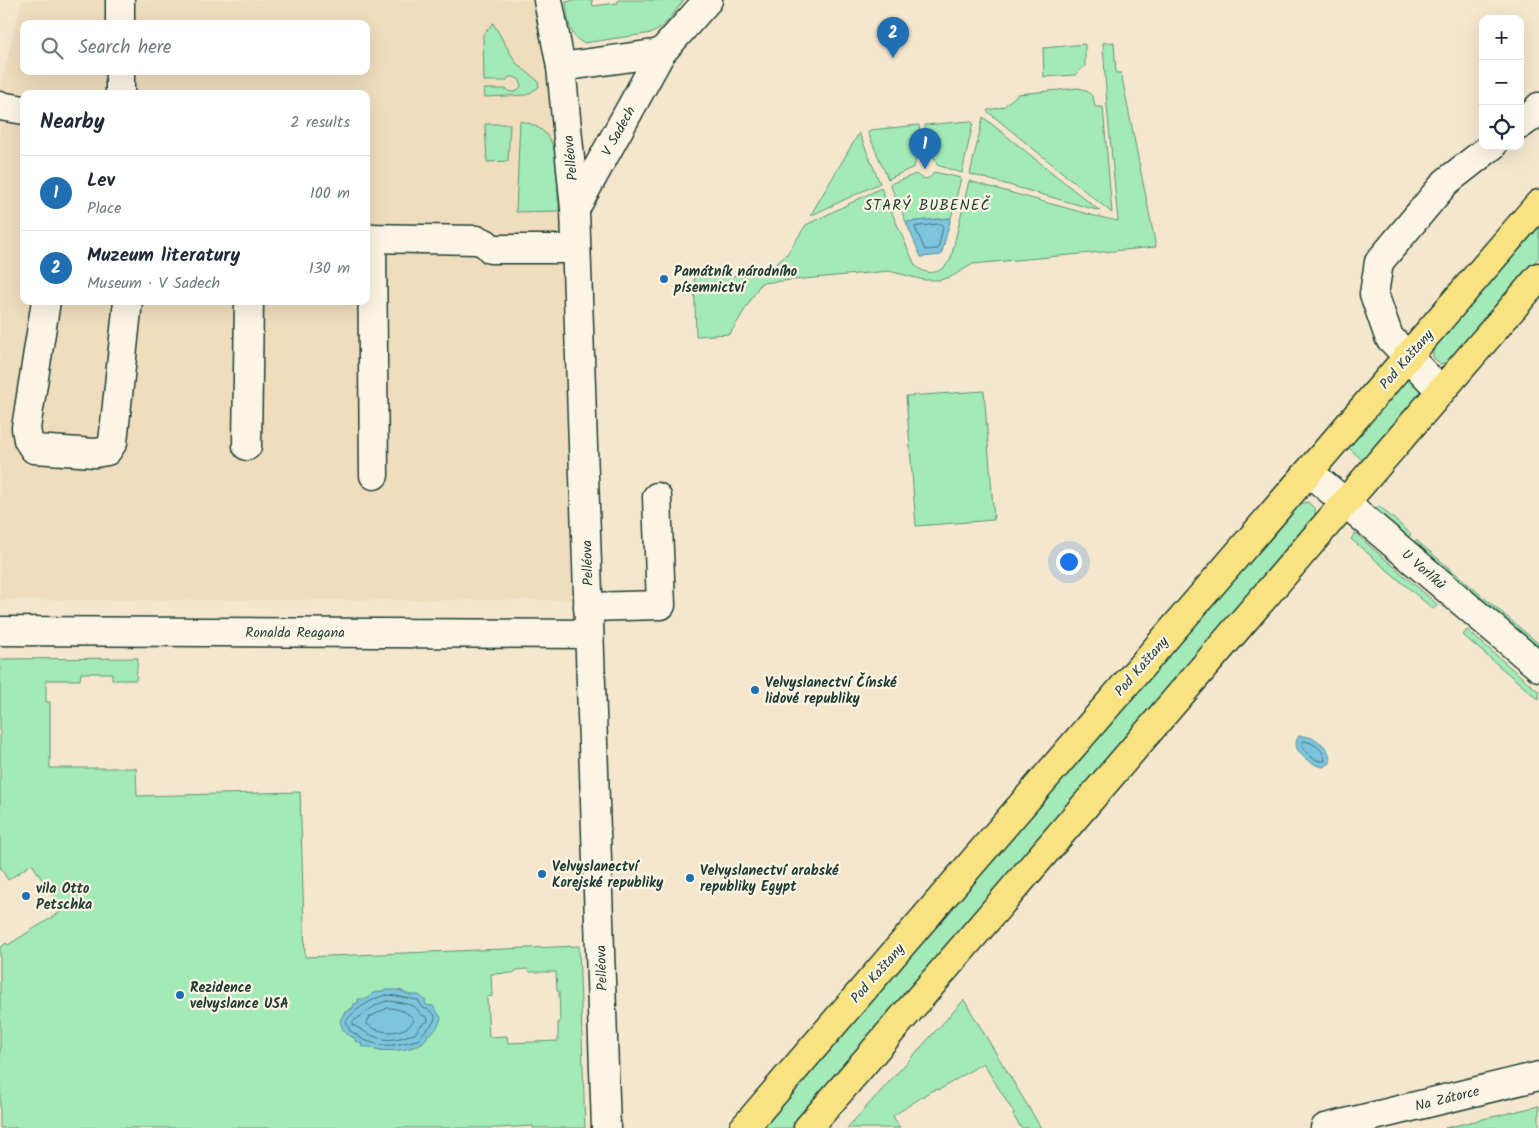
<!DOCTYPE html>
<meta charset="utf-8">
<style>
body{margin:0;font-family:Kalam,sans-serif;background:#f6f6f7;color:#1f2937}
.controls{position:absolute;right:15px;top:15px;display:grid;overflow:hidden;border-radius:10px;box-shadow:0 5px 20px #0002}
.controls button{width:45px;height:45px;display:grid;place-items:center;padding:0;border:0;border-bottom:1px solid #e0e1e3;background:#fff;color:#1f2937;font:25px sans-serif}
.you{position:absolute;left:1068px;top:561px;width:18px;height:18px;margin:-12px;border:4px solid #fff;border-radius:50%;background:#1a73e8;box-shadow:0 0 0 8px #1a73e833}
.badge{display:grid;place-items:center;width:32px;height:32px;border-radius:50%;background:#1f6fb2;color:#fff;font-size:16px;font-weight:700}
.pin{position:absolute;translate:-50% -41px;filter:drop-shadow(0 1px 2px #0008)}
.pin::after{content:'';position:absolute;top:26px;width:18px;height:15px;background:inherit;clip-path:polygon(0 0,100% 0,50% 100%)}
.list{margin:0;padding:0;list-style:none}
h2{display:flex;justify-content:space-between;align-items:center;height:65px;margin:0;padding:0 20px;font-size:21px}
h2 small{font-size:16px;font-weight:400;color:#747a83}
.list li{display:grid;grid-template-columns:32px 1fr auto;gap:15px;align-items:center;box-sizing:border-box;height:75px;padding:0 20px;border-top:1px solid #e0e1e3}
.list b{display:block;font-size:19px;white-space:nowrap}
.list p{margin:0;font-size:16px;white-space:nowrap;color:#747a83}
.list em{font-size:16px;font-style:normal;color:#747a83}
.icon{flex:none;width:28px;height:28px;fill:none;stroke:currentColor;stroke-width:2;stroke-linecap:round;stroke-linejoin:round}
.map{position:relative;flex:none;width:1539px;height:1128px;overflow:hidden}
.search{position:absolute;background:#fff;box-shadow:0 5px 20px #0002;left:20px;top:20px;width:350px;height:55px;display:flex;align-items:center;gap:12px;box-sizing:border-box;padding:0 18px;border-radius:10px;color:#747a83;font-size:19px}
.panel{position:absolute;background:#fff;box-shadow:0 5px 20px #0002;left:20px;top:90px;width:350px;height:215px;border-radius:10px}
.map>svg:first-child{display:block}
</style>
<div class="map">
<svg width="1539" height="1128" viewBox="0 0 1539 1128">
<rect width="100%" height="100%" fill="#f4e7ce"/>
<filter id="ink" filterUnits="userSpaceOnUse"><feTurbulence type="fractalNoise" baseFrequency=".02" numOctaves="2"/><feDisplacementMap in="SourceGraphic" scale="10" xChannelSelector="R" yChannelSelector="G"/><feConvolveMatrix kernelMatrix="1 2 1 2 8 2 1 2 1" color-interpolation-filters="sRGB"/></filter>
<g filter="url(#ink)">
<!-- built -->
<path fill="#efddbe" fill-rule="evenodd" d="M 22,0 L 537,0 L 559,139 L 562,287 L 572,600 L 0,600 L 0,88 ZM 24,24 L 366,24 L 366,71 L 24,71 ZM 24,94 L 366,94 L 366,301 L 24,301 Z"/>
<!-- green -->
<g fill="#a3eab7" stroke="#619476" fill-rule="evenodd">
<path d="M 575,0 L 592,0 L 593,6 L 618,3 L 618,0 L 684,0 C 674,12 666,27 652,33 L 584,43 C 568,38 568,16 566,2 Z"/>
<path d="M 493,23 L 516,63 L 538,81 L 539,87 L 527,95 L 485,97 L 484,89 L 506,89 C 511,94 518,93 521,86 L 520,80 L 514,77 L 509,77 L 506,81 L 484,81 L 483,35 Z"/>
<path d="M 1114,42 L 1116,73 L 1121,73 L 1156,247 L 973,264 L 951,277 L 939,280 L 924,280 L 889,271 L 761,283 L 730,334 L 696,336 L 694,273 L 721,272 L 728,276 L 746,275 L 773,267 L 787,254 L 806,225 L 881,188 L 915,265 C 928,278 943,273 951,258 L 969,181 L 1095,216 L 1118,221 L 1107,106 L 1103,43 Z"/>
<path d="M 1085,44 L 1085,66 L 1075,75 L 1044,77 L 1043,48 Z"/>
<path d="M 1079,88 C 1090,91 1094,96 1095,107 L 1103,107 L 1112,213 L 987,111 L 988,110 L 1003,107 L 1018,94 Z"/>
<path d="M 983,117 L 1100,211 L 970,174 Z"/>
<path d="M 520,121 C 563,129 557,167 558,201 L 559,202 L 559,211 L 516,212 Z"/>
<path d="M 970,121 L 973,123 L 962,173 L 937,165 L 935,158 L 926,153 L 925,125 Z"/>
<path d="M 485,124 L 510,124 L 508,161 L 487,162 Z"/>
<path d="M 919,125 L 921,155 L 916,159 L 914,167 L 888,179 L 868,133 L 870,130 Z"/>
<path d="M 859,133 L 880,183 L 810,216 Z"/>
<path d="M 934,172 L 961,178 L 951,218 L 906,222 L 890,184 L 916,174 C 922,180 930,181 934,172 Z"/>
<path d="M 1539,225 L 1539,257 L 1449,362 L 1440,364 L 1433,357 L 1433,348 Z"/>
<path d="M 1413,380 L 1420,387 L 1419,396 L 1363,461 L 1348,447 L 1405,381 Z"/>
<path d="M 984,391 L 994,520 L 916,526 L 906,396 Z"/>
<path d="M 1308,502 L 1315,509 L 1315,517 L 791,1128 L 762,1128 L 1299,504 Z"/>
<path d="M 1379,506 L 1411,534 L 1408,538 L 1375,510 Z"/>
<path d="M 1355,533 L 1438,605 L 1433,609 L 1351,539 Z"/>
<path d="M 1416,540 L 1539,644 L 1539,651 L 1413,543 Z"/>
<path d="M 1467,630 L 1539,692 L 1539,700 L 1463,635 Z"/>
<path d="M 138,658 L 136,680 L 112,680 L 112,673 L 81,673 L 80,680 L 46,680 L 46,702 L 50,702 L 50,768 L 136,768 L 137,796 L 300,792 L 305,957 L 579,946 L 585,1128 L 533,1128 L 533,1126 L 498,1128 L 0,1128 L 0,948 L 6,943 L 8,945 L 62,911 L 32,864 L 8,880 L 0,867 L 0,659 ZM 527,969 L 530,972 L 556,972 L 557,991 L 559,991 L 560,1022 L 558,1023 L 558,1041 L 508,1043 L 507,1036 L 489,1037 L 487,997 L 492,996 L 491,974 L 513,973 L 517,970 ZM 399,990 L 410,995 L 426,1005 L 427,1035 L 421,1045 L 398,1050 L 378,1050 L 361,1043 L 355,1038 L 344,1013 L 367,999 Z"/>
<path d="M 964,1000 L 1041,1128 L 1021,1128 L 1013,1115 L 1014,1113 L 983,1063 L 939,1090 L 938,1089 L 931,1091 L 893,1116 L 900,1128 L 847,1128 Z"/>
<path d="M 1539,1106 L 1539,1128 L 1445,1128 Z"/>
</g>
<!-- water -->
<g fill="#7dc4de" stroke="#578e9a">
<path d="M 951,218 L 941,255 L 921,257 L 906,222 Z"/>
<path d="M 1299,736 C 1314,735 1332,747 1330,763 L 1323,767 C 1311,765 1288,750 1299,736 Z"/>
<path d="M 385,990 L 399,990 L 410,995 L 419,995 L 425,1000 L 426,1005 L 433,1006 L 441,1018 C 438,1027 436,1031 427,1035 L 427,1038 C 417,1049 397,1052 381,1050 C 374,1049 369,1046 362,1047 L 361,1043 L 355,1041 L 355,1038 C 345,1035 343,1031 340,1021 L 344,1013 L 353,1008 L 354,1004 L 358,1003 L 358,999 L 367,999 L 373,993 Z"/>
</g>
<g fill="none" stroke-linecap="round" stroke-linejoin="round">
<!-- shore -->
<g stroke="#457378" stroke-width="1">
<path d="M 941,224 L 943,227 L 938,249 L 925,250 L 915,227 Z"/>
<path d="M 1304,741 C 1314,742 1325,751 1325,761 C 1314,762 1304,753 1302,743 Z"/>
<path d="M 386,995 C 398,995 407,999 418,1000 L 423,1008 C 425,1009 428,1009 430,1011 C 441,1017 431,1026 426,1030 C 422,1032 422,1037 418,1040 C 397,1044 389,1049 367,1041 C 361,1040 357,1034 350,1031 L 346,1022 C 350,1012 375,997 386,995 Z"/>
<path d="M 387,1001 C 392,1001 412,1004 415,1007 C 421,1012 417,1014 427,1017 L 428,1021 L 419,1027 L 415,1034 C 408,1035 402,1038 395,1039 C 379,1042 366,1032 353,1025 L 353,1021 C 365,1015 373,1004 387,1001 Z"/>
<path d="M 388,1008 C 398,1008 410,1012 414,1021 C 404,1035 380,1035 367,1024 L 367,1022 L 370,1017 Z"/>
</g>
<!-- minor casing -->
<g stroke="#1f3d34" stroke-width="31">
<g id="minor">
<path d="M 120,0 L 120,24"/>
<path d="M 548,0 L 561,67 L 575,209 L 606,1128"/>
<path d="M 561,67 L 661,53"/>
<path d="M 120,71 L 120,94"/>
<path d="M 0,106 L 24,110"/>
<path d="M 1520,125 L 1531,117 L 1539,107"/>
<path d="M 575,209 L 661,53 L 708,0"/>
<path d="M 366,238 L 477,240 L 485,243 L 491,249 L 576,249"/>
<path d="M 372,238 L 374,475"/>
<path d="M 46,301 L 26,428 L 28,440 L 34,449 L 95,453 L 107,451 L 113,442 L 128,301"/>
<path d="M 1441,391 L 1389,337 L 1374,294 L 1379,262 L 1446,182 L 1492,146"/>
<path d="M 247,446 L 249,301"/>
<path d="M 1309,472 L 1539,667"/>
<path d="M 588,607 L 661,605 L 657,497"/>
<path d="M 0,631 L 589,634"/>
<path d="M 1325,1128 L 1539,1076"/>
</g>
</g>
<!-- major casing -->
<g stroke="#1f3d34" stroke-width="31">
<g id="major">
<path d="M 744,1128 L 1539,204"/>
<path d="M 808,1128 L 1539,277"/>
</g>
</g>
<!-- minor -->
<use href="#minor" stroke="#fcf5e5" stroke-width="28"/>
<!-- major -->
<use href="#major" stroke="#f8e281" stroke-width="28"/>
</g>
</g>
<!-- markers -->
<g fill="#1f6fb2" stroke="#fcf5e5" stroke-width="2">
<circle cx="664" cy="279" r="5"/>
<circle cx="755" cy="690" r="5"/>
<circle cx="542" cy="874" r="5"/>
<circle cx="690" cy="878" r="5"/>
<circle cx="26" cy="896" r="5"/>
<circle cx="180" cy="995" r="5"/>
</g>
<g text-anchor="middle" stroke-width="4.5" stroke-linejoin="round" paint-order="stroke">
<!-- street labels -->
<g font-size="14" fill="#1f3d34" stroke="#fcf5e5">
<text transform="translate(618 131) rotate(-61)" y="5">V Sadech</text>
<text transform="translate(570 158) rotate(-96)" y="5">Pelléova</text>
<text transform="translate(1406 359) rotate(-49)" y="5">Pod Kaštany</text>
<text transform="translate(587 563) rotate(-92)" y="5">Pelléova</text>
<text transform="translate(1424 569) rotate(41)" y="5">U Vorlíků</text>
<text x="295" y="637">Ronalda Reagana</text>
<text transform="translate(1141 666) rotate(-49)" y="5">Pod Kaštany</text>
<text transform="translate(601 968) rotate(-92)" y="5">Pelléova</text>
<text transform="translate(877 973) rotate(-49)" y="5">Pod Kaštany</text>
<text transform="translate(1447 1098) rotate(-14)" y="5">Na Zátorce</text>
</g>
<!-- poi labels -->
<g font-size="14" font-weight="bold" fill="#1f3d34" stroke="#fcf5e5" text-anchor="start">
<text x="674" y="276">Památník národního<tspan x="674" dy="16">písemnictví</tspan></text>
<text x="765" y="687">Velvyslanectví Čínské<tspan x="765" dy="16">lidové republiky</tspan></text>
<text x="552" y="871">Velvyslanectví<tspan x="552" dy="16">Korejské republiky</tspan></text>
<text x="700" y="875">Velvyslanectví arabské<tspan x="700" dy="16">republiky Egypt</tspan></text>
<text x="36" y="893">vila Otto<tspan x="36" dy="16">Petschka</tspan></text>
<text x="190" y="992">Rezidence<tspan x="190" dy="16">velvyslance USA</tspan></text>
</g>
<!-- neighbourhood labels -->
<g font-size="15" letter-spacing="1" fill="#1f3d34" stroke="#fcf5e5">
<text x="928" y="210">STARÝ BUBENEČ</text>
</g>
</g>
</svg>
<div class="controls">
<button>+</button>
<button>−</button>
<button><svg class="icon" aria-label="locate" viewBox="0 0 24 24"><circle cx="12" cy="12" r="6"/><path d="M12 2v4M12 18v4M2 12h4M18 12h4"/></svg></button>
</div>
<div class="you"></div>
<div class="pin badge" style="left:925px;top:169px">1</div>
<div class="pin badge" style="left:893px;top:58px">2</div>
<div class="search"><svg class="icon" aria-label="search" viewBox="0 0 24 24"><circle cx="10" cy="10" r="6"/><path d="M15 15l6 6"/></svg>Search here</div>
<section class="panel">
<h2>Nearby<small>2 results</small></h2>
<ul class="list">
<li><span class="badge">1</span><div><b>Lev</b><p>Place</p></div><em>100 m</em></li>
<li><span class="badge">2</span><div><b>Muzeum literatury</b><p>Museum · V Sadech</p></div><em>130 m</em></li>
</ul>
</section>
</div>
